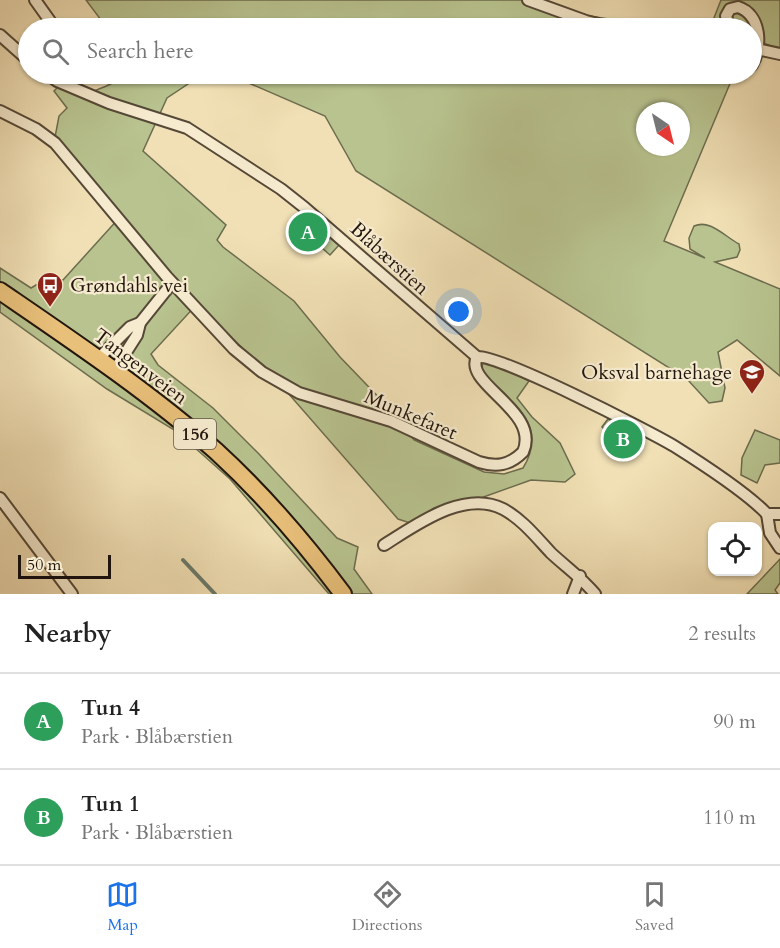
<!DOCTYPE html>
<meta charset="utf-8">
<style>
body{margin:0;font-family:Cardo,serif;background:#f2f2f2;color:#222}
.controls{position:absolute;right:18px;bottom:18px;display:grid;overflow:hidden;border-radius:12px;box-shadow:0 2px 4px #0004}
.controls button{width:54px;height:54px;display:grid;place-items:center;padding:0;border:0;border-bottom:2px solid #e0e0e0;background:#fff;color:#222;font:30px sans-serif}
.compass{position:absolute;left:636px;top:102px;width:54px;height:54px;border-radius:50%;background:#fff;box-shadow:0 2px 4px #0004;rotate:145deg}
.scale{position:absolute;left:18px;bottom:15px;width:93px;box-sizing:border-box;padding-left:6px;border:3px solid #21150d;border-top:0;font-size:16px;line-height:21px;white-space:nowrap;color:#21150d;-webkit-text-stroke:4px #f6ebcf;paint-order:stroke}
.you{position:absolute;left:459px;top:312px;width:21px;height:21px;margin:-15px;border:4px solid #fff;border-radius:50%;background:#1a73e8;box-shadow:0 0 0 9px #1a73e833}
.badge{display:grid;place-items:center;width:39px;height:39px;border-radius:50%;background:#1a73e8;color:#fff;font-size:20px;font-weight:700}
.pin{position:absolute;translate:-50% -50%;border:3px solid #fff;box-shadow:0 2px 6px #0006}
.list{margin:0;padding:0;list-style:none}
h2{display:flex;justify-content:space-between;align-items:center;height:78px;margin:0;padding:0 24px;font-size:26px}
h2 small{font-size:20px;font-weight:400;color:#767676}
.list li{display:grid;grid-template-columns:39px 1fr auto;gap:18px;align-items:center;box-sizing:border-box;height:96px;padding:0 24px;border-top:2px solid #e0e0e0}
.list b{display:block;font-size:22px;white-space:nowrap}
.list p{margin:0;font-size:20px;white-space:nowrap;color:#767676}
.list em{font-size:20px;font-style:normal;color:#767676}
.icon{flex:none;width:33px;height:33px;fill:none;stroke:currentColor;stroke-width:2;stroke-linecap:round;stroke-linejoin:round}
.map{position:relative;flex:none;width:780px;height:594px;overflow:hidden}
.search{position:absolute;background:#fff;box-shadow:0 2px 4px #0004;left:18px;right:18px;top:18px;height:66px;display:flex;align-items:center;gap:15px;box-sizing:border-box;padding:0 21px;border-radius:33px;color:#767676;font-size:22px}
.sheet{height:270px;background:#fff}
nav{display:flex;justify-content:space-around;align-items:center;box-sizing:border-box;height:84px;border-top:2px solid #e0e0e0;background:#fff;font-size:16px;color:#767676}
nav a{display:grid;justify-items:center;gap:3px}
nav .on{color:#1a73e8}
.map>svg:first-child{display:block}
</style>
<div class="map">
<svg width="780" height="594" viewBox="0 0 780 594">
<rect width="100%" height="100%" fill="#f1e0b5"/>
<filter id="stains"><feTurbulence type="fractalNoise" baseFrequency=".00333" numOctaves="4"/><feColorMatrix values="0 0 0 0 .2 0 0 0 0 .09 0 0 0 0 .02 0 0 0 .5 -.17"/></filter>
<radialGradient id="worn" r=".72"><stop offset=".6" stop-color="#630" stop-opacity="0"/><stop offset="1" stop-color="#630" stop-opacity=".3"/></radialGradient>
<!-- green -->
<g fill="#b8c38f" stroke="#6c6c4e" stroke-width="1.5" fill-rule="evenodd">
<path d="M 86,0 L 543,0 L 589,16 L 668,28 L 107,28 Z"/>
<path d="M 721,0 L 780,0 L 780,49 L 752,39 L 752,28 L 710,28 Z"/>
<path d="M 125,74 L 203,74 L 167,98 L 143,151 L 226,225 L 217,240 L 223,247 L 294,301 L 340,357 L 389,408 L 414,440 L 484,472 L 504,474 L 523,468 C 550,424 511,402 482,372 L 482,364 L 491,362 L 529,381 L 517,398 L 532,417 L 560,443 L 575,474 L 565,482 L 531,480 L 478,499 L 434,508 L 410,523 L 398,519 L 267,369 L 250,356 L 198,303 L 151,354 L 158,365 L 213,408 L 259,454 L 337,538 L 358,547 L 354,569 L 372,594 L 329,594 L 230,479 L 176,431 L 107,389 L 0,312 L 0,268 L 31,288 L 46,279 L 63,280 L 120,217 L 55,137 L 59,116 L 67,108 L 54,91 L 58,87 L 80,97 C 94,90 115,85 125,74 Z"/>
<path d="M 228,74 L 734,74 L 664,241 L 705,258 L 690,249 L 689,238 L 694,226 C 710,219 724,236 739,244 L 740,250 L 737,257 L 715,262 L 780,289 L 780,376 L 737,340 L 718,352 L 725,388 L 722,401 L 709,403 L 687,379 L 356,171 L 325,116 ZM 645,111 L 681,111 L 681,147 L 645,147 Z"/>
<path d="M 304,219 L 323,233 L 310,246 L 294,231 Z"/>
<path d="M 332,236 L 339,245 L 330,255 L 321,247 Z"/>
<path d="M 608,419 L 634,429 L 629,449 L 624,449 L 602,427 Z"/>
<path d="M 755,430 L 780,440 L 780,463 L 765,465 L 757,483 L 741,475 L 742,458 Z"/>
<path d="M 780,559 L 780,583 L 775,590 L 778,594 L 747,594 Z"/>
</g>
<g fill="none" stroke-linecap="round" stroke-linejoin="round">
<!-- stream -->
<path stroke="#6b7a6a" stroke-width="4" d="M 183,560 L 215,594"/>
<!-- street casing -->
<g stroke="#554837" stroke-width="14">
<g id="street">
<path d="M 35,0 L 55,28"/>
<path d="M 528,0 L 586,21 L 615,28"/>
<path d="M 730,28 L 726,16 L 730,9 L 738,7 C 762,15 762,48 752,65"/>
<path d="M 0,35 L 28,60"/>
<path d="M 752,48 L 780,54"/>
<path d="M 47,74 L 57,81 L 109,103 L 187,128 L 281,189 L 305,208 L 477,357 C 496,353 649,431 674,446 C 701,463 745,491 767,514"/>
<path d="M 0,111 L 36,129 L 55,143 L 167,277 L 234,349 L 262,372 L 299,393 L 391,421 L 479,462 C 496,467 509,466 523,452 C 541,411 463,384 477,357"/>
<path d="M 98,359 L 130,327 L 140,323"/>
<path d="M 114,371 L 137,335 L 140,323 L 172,283"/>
<path d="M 0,498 L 72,594"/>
<path d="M 767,514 L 770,533 L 780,548"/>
<path d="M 767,514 L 780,514"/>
<path d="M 384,545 C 416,525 464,489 503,509 C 522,519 537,538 551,553 C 566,567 582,578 595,594"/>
<path d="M 573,594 L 580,576"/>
</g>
</g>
<!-- primary casing -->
<g stroke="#21150d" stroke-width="20">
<path id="primary" d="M 0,291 C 73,341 149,392 216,451 C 263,494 305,543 343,594"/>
</g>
<!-- street -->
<use href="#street" stroke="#f6ebcf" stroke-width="10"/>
<!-- primary -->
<use href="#primary" stroke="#e8c07a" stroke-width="16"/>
</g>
<!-- icons -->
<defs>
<g id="bus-pin" transform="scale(1.35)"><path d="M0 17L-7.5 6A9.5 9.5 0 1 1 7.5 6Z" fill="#8f2418" stroke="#f6ebcf"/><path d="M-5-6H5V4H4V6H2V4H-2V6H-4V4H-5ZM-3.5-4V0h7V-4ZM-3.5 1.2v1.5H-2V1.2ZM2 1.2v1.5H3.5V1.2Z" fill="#fff"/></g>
<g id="school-pin" transform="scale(1.35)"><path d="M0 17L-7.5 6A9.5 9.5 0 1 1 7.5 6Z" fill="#8f2418" stroke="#f6ebcf"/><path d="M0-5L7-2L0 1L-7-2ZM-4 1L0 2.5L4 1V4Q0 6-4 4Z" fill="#fff"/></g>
</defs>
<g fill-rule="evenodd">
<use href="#bus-pin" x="50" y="285"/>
<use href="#school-pin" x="752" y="372"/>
</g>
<g text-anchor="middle" stroke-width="4.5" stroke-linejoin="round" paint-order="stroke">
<!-- shield labels -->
<rect fill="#f6ebcf" stroke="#615547" stroke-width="1.5" x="174" y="419" width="42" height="30" rx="4.5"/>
<g font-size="18" font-weight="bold" fill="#21150d">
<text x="195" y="440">156</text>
</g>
<!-- street labels -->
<g font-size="20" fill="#21150d" stroke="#f6ebcf">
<text transform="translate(390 258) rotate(42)" y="7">Blåbærstien</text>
<text transform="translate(141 366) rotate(37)" y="7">Tangenveien</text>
<text transform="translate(411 414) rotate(23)" y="7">Munkefaret</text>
</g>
<!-- poi labels -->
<g font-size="20" fill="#21150d" stroke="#f6ebcf" text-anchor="start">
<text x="70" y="292">Grøndahls vei</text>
<text x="732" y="379" text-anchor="end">Oksval barnehage</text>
</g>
</g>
<rect width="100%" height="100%" filter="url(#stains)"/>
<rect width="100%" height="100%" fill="url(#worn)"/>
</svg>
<div class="controls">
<button><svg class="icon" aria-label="locate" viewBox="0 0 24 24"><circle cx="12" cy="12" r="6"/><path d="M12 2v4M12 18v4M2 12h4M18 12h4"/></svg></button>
</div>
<svg class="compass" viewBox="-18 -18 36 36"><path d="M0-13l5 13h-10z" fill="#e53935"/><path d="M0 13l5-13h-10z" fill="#767676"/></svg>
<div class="scale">50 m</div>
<div class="you"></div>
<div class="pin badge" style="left:308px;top:232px;background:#2e9e5b">A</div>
<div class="pin badge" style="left:623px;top:439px;background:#2e9e5b">B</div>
<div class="search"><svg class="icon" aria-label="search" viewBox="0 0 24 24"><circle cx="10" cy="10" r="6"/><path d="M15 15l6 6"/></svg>Search here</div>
</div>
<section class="sheet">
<h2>Nearby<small>2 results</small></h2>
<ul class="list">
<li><span class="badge" style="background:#2e9e5b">A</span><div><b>Tun 4</b><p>Park · Blåbærstien</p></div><em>90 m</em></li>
<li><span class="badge" style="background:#2e9e5b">B</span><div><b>Tun 1</b><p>Park · Blåbærstien</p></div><em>110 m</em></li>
</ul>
</section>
<nav>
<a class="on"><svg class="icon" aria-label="map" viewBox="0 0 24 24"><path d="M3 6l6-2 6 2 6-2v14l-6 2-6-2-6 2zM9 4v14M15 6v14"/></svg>Map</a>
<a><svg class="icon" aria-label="directions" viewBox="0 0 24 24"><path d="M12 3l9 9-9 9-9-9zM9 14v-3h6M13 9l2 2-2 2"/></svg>Directions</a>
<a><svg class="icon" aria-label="saved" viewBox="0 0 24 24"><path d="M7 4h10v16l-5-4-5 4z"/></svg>Saved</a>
</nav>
